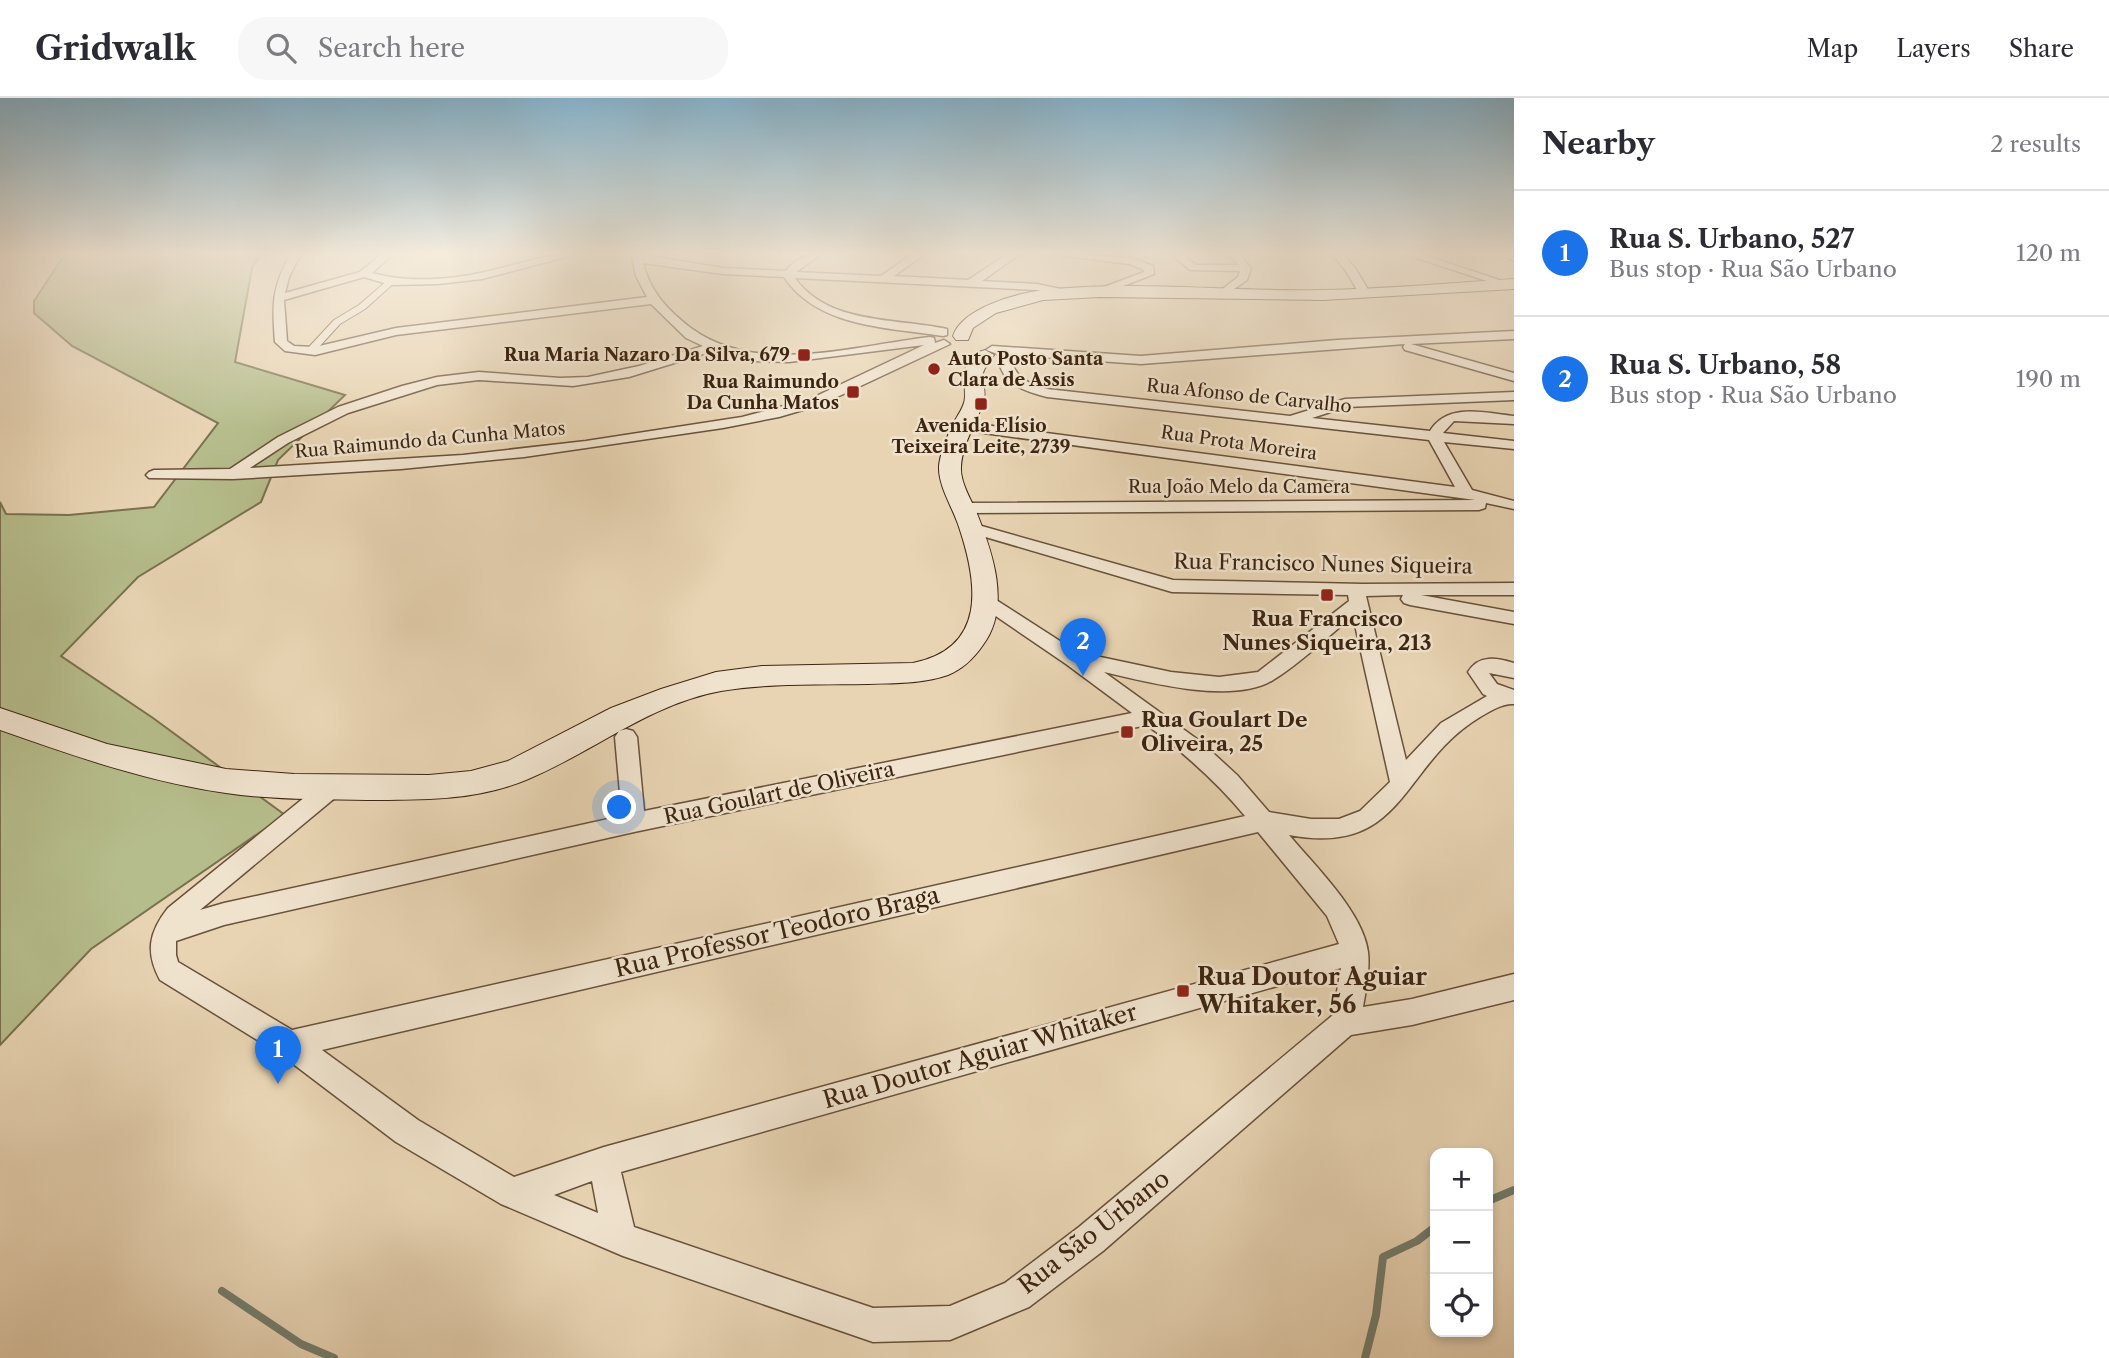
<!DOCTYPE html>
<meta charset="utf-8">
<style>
body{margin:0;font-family:"Libre Caslon Text",serif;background:#f7f7f7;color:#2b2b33}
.controls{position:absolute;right:21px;bottom:21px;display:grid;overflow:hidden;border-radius:14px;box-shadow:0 4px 10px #0003}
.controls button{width:63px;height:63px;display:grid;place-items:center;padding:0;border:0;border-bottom:2px solid #e1e1e2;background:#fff;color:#2b2b33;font:35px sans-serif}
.you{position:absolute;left:620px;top:710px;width:24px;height:24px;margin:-18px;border:5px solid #fff;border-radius:50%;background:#1a73e8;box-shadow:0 0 0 10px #1a73e833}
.badge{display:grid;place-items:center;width:46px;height:46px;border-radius:50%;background:#1a73e8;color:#fff;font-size:23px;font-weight:700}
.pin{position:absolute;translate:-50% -58px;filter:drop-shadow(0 2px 4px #0008)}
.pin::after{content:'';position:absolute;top:37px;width:24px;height:21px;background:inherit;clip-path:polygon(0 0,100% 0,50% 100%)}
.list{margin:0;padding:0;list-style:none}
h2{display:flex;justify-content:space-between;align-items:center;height:91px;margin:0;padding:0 28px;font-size:30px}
h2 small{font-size:23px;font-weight:400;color:#7c7c81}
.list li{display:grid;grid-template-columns:46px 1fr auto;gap:21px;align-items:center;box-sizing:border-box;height:126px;padding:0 28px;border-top:2px solid #e1e1e2}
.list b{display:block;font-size:26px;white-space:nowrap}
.list p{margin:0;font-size:23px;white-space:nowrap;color:#7c7c81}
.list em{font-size:23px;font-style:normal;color:#7c7c81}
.icon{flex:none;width:38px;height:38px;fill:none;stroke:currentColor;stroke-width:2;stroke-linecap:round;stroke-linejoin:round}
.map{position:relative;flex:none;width:1514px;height:1260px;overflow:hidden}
header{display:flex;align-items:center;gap:42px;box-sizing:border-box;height:98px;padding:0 35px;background:#fff;border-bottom:2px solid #e1e1e2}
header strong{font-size:33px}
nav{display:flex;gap:38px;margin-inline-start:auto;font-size:24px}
.search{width:490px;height:63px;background:#f7f7f7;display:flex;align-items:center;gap:18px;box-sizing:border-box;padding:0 24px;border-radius:28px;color:#7c7c81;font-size:26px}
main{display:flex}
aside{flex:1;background:#fff}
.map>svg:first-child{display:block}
</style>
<header>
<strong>Gridwalk</strong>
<div class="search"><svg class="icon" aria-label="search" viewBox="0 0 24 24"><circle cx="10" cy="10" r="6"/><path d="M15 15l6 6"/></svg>Search here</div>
<nav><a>Map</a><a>Layers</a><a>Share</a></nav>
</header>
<main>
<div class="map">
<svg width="1514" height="1260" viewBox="0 0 1514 1260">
<rect width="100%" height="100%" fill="#e8d4b3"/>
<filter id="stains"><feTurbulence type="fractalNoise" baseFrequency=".00286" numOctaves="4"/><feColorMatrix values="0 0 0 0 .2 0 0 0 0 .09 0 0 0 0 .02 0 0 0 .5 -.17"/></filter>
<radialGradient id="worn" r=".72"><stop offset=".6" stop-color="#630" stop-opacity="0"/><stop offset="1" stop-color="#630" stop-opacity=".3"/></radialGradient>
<!-- green -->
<path fill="#b6bd8c" stroke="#7a714e" stroke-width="2" d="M 58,155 L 262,155 L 252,170 L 235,264 L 345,297 L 278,362 L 261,404 L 138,479 L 61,558 L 153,620 L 285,717 L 91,851 L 0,947 L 0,404 L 6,416 L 69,417 L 154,409 L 218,325 L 72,248 L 34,215 L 34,203 L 63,159 Z"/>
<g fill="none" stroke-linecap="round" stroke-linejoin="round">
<!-- stream -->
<g stroke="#737d6d" stroke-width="8">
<path d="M 1488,1103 L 1514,1092"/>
<path d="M 222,1193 L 301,1246 L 334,1260"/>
<path d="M 1365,1260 L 1376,1217 L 1383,1159 L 1417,1143 L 1435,1129"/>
</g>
<!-- pedestrian casing -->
<g stroke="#68513a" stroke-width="2">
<path id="pedestrian" d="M 388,182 L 395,184 L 365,211 L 340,226 L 318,250 L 322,253 L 320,255 L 309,253 L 309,249 L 334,222 L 359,207 Z"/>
</g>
<!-- minor casing -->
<g stroke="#68513a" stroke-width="3">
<g id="minor">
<path d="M 291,155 L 301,155 L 289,179 L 285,195 L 360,174 L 383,155 L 394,155 L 372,175 C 407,185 450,182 485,174 C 517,167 549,155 581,155 L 482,181 L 438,186 L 391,187 L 364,179 L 284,202 L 287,243 L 294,248 L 315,249 L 396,230 L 647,199 L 636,178 L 631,155 L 723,170 L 786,173 C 795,161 808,155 823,155 L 796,174 L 881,178 L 914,155 L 926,155 L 894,178 L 968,182 L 1009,155 L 1021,155 L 982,183 L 1037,186 L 1080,195 L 1074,198 L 1037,192 L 795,180 C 828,227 897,220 947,231 L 947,237 L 943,238 C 888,229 818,230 784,179 L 723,176 L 643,165 C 649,189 662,206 681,222 C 748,282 850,248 930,239 L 934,240 L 935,245 L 944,242 L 950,246 L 820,307 L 779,319 L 723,330 L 524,359 L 401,371 L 233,381 L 149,380 L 146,377 L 149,374 L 154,372 L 230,371 L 278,339 L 338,309 L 402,288 L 437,279 L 479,274 L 560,280 L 588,279 L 639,268 L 703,248 L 686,240 L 651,206 L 396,237 L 315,257 L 285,253 L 275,244 C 272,206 272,189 291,155 ZM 924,247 L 810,301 L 742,319 L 586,343 L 463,357 L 250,370 L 288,345 L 348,315 L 437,287 L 479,282 L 573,288 L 629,279 L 713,253 L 754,263 L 789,264 Z"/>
<path d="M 1059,155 L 1132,160 L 1153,168 L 1154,176 L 1100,197 L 1096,196 L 1096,192 L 1144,174 L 1144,172 L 1130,166 L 1064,158 Z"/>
<path d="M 1169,155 L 1181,155 L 1196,167 L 1239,167 L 1226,155 L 1238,155 L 1251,170 L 1247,182 L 1221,200 L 1215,197 L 1238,179 L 1240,173 L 1190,172 Z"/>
<path d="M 1331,155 L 1342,155 L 1355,170 L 1370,195 L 1368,197 L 1360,197 L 1346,173 Z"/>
<path d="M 1402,155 L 1418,155 L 1511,186 L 1502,188 Z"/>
<path d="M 1514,233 L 1514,241 L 1411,246 L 1514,275 L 1514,283 L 1405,252 L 1403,249 L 1405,246 L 1141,266 L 1011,257 C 1012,278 1028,286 1047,291 L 1290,318 L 1345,301 L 1514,294 L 1514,302 L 1346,309 L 1312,320 L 1430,333 C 1448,304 1485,315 1514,318 L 1514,326 L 1454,323 L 1443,335 L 1514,343 L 1514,351 L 1444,344 L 1472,392 L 1514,403 L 1514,411 L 1486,405 L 1485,410 L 1479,412 L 963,415 L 955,410 L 963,405 L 1475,402 L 962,332 L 955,328 L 962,324 L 1455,389 L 1429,342 L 1047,299 C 1023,293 999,285 998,256 L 986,252 L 992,248 L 1141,258 L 1337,242 Z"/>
<path d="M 971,425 L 1173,482 L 1363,486 L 1514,485 L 1514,497 L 1421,497 L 1514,514 L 1514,526 L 1410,507 L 1404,505 L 1401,501 L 1403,497 L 1366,498 L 1406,662 L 1441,625 L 1487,598 L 1483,596 L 1468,574 C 1479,556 1497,560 1514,565 L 1514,580 L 1489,575 L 1497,586 L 1514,592 L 1514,606 C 1503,605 1490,613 1480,619 C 1400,667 1406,759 1289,737 C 1314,767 1363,814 1368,854 C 1370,872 1366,891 1363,909 L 1412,901 L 1514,876 L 1514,902 L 1412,927 L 1351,937 L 1103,1153 L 1029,1209 L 950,1242 L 873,1244 L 623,1158 L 501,1106 L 396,1044 L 280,956 L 160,882 C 145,854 149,834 168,810 L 326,682 L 334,679 L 342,682 L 345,688 L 342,694 L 200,812 L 224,805 L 622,718 L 615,639 L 619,633 L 626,631 L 633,633 L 637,639 L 644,713 L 1132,615 L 1066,566 L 981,508 L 978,504 L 981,500 L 993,500 L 1077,554 L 1171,574 L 1219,579 L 1258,574 L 1349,503 L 1348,497 L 1172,494 L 965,433 L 963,430 ZM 1353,518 L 1390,684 L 1360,713 L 1339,721 L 1311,721 L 1269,714 L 1237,677 L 1201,644 L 1104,574 C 1146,584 1234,607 1273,582 C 1301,565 1327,539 1353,518 ZM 1147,627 C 1184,655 1216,683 1245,718 L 292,932 L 178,864 L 176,857 L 176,843 L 224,827 L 634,734 ZM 1258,734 L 1327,818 L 1339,846 L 604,1049 L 514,1079 L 418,1022 L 322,952 ZM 1341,870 L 1333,917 L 1079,1129 L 1005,1185 L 950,1208 L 873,1210 L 634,1129 L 621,1074 ZM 592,1083 L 598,1115 L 554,1097 Z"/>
</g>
</g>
<!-- tertiary casing -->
<g stroke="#68513a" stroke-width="3">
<path id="tertiary" d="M 1496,155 L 1514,155 L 1514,163 Z"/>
</g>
<!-- secondary casing -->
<g stroke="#3d2511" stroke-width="2">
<g id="secondary">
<path d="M 1514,181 L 1514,191 L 1323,202 L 1100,199 L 1043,202 L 996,215 L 973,230 L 968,242 L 956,242 L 953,238 C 962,210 1017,195 1044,192 C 1136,182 1230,194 1322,192 C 1386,191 1450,185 1514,181 Z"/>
<path d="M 985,252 L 994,257 C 971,285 990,283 983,305 C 976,326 962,346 961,369 C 960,383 970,400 976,413 C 992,453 1012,508 983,547 C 974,560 963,571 948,577 C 922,586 895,585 868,586 C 819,587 769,585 721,593 C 649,606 592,655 526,682 C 475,703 421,702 367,702 C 320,701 272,702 226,695 C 148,684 74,658 0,632 L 0,610 L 107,646 L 226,671 L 294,676 L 429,677 L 471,673 L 508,663 L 611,610 L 661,591 L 716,574 L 762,568 L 913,565 C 987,550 978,486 959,429 C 953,410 938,388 939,368 C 940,356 947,339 952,328 C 956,319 965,309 965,299 C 965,279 960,258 985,252 Z"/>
</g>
</g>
<!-- pedestrian -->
<use href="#pedestrian" fill="#f0e3ce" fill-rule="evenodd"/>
<!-- minor -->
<use href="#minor" fill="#f0e3ce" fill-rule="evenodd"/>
<!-- tertiary -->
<use href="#tertiary" fill="#f0e3ce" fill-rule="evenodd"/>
<!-- secondary -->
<use href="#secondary" fill="#f0e3ce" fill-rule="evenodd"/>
</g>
<!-- sky -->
<linearGradient id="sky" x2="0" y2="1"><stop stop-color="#87b6d0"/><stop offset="0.47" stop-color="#f5ecdd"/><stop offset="1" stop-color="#f5ecdd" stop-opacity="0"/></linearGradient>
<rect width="1514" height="331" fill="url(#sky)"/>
<!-- markers -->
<g fill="#8f2418" stroke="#f0e3ce" stroke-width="2.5">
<rect x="797" y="250" width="14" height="14" rx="3.5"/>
<circle cx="934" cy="271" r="7"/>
<rect x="846" y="287" width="14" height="14" rx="3.5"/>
<rect x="974" y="299" width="14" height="14" rx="3.5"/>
<rect x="1320" y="490" width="14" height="14" rx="3.5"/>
<rect x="1120" y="627" width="14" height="14" rx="3.5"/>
<rect x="1176" y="886" width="14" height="14" rx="3.5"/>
</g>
<g text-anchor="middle" stroke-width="5" stroke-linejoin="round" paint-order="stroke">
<!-- far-poi labels -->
<g font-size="18" font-weight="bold" fill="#3d2511" stroke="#f0e3ce" text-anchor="end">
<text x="790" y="263">Rua Maria Nazaro Da Silva, 679</text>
<text x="948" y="267" text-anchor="start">Auto Posto Santa<tspan x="948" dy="21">Clara de Assis</tspan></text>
<text x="839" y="290">Rua Raimundo<tspan x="839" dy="21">Da Cunha Matos</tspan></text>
<text x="981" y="334" text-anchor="middle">Avenida Elísio<tspan x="981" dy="21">Teixeira Leite, 2739</tspan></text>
</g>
<!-- far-street labels -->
<g font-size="18" fill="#3d2511" stroke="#f0e3ce">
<text transform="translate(1249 298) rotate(6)" y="6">Rua Afonso de Carvalho</text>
<text transform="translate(430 342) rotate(-5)" y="6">Rua Raimundo da Cunha Matos</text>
<text transform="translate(1239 345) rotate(8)" y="6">Rua Prota Moreira</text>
<text x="1239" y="395">Rua João Melo da Camera</text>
</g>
<!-- street labels -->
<g font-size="21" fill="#3d2511" stroke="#f0e3ce">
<text transform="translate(1323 466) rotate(1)" y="7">Rua Francisco Nunes Siqueira</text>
<text transform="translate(779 695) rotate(-12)" y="7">Rua Goulart de Oliveira</text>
</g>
<!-- poi labels -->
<g font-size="21" font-weight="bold" fill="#3d2511" stroke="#f0e3ce">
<text x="1327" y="528">Rua Francisco<tspan x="1327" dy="24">Nunes Siqueira, 213</tspan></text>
<text x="1141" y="629" text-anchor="start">Rua Goulart De<tspan x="1141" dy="24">Oliveira, 25</tspan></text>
</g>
<!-- near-street labels -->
<g font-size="24" fill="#3d2511" stroke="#f0e3ce">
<text transform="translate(777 834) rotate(-13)" y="8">Rua Professor Teodoro Braga</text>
<text transform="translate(980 958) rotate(-16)" y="8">Rua Doutor Aguiar Whitaker</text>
<text transform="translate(1094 1134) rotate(-38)" y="8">Rua São Urbano</text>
</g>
<!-- near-poi labels -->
<g font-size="24" font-weight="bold" fill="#3d2511" stroke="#f0e3ce" text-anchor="start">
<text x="1197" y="887">Rua Doutor Aguiar<tspan x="1197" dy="28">Whitaker, 56</tspan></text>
</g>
</g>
<rect width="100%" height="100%" filter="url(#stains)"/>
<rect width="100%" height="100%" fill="url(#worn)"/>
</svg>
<div class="controls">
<button>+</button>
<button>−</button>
<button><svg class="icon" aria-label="locate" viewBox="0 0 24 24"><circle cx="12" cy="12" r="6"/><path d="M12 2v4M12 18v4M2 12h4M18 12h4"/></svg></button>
</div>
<div class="you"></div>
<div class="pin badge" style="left:278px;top:986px">1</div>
<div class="pin badge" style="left:1083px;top:578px">2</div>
</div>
<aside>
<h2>Nearby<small>2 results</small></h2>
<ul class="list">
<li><span class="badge">1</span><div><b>Rua S. Urbano, 527</b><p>Bus stop · Rua São Urbano</p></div><em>120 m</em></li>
<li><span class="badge">2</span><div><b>Rua S. Urbano, 58</b><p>Bus stop · Rua São Urbano</p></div><em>190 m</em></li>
</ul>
</aside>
</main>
